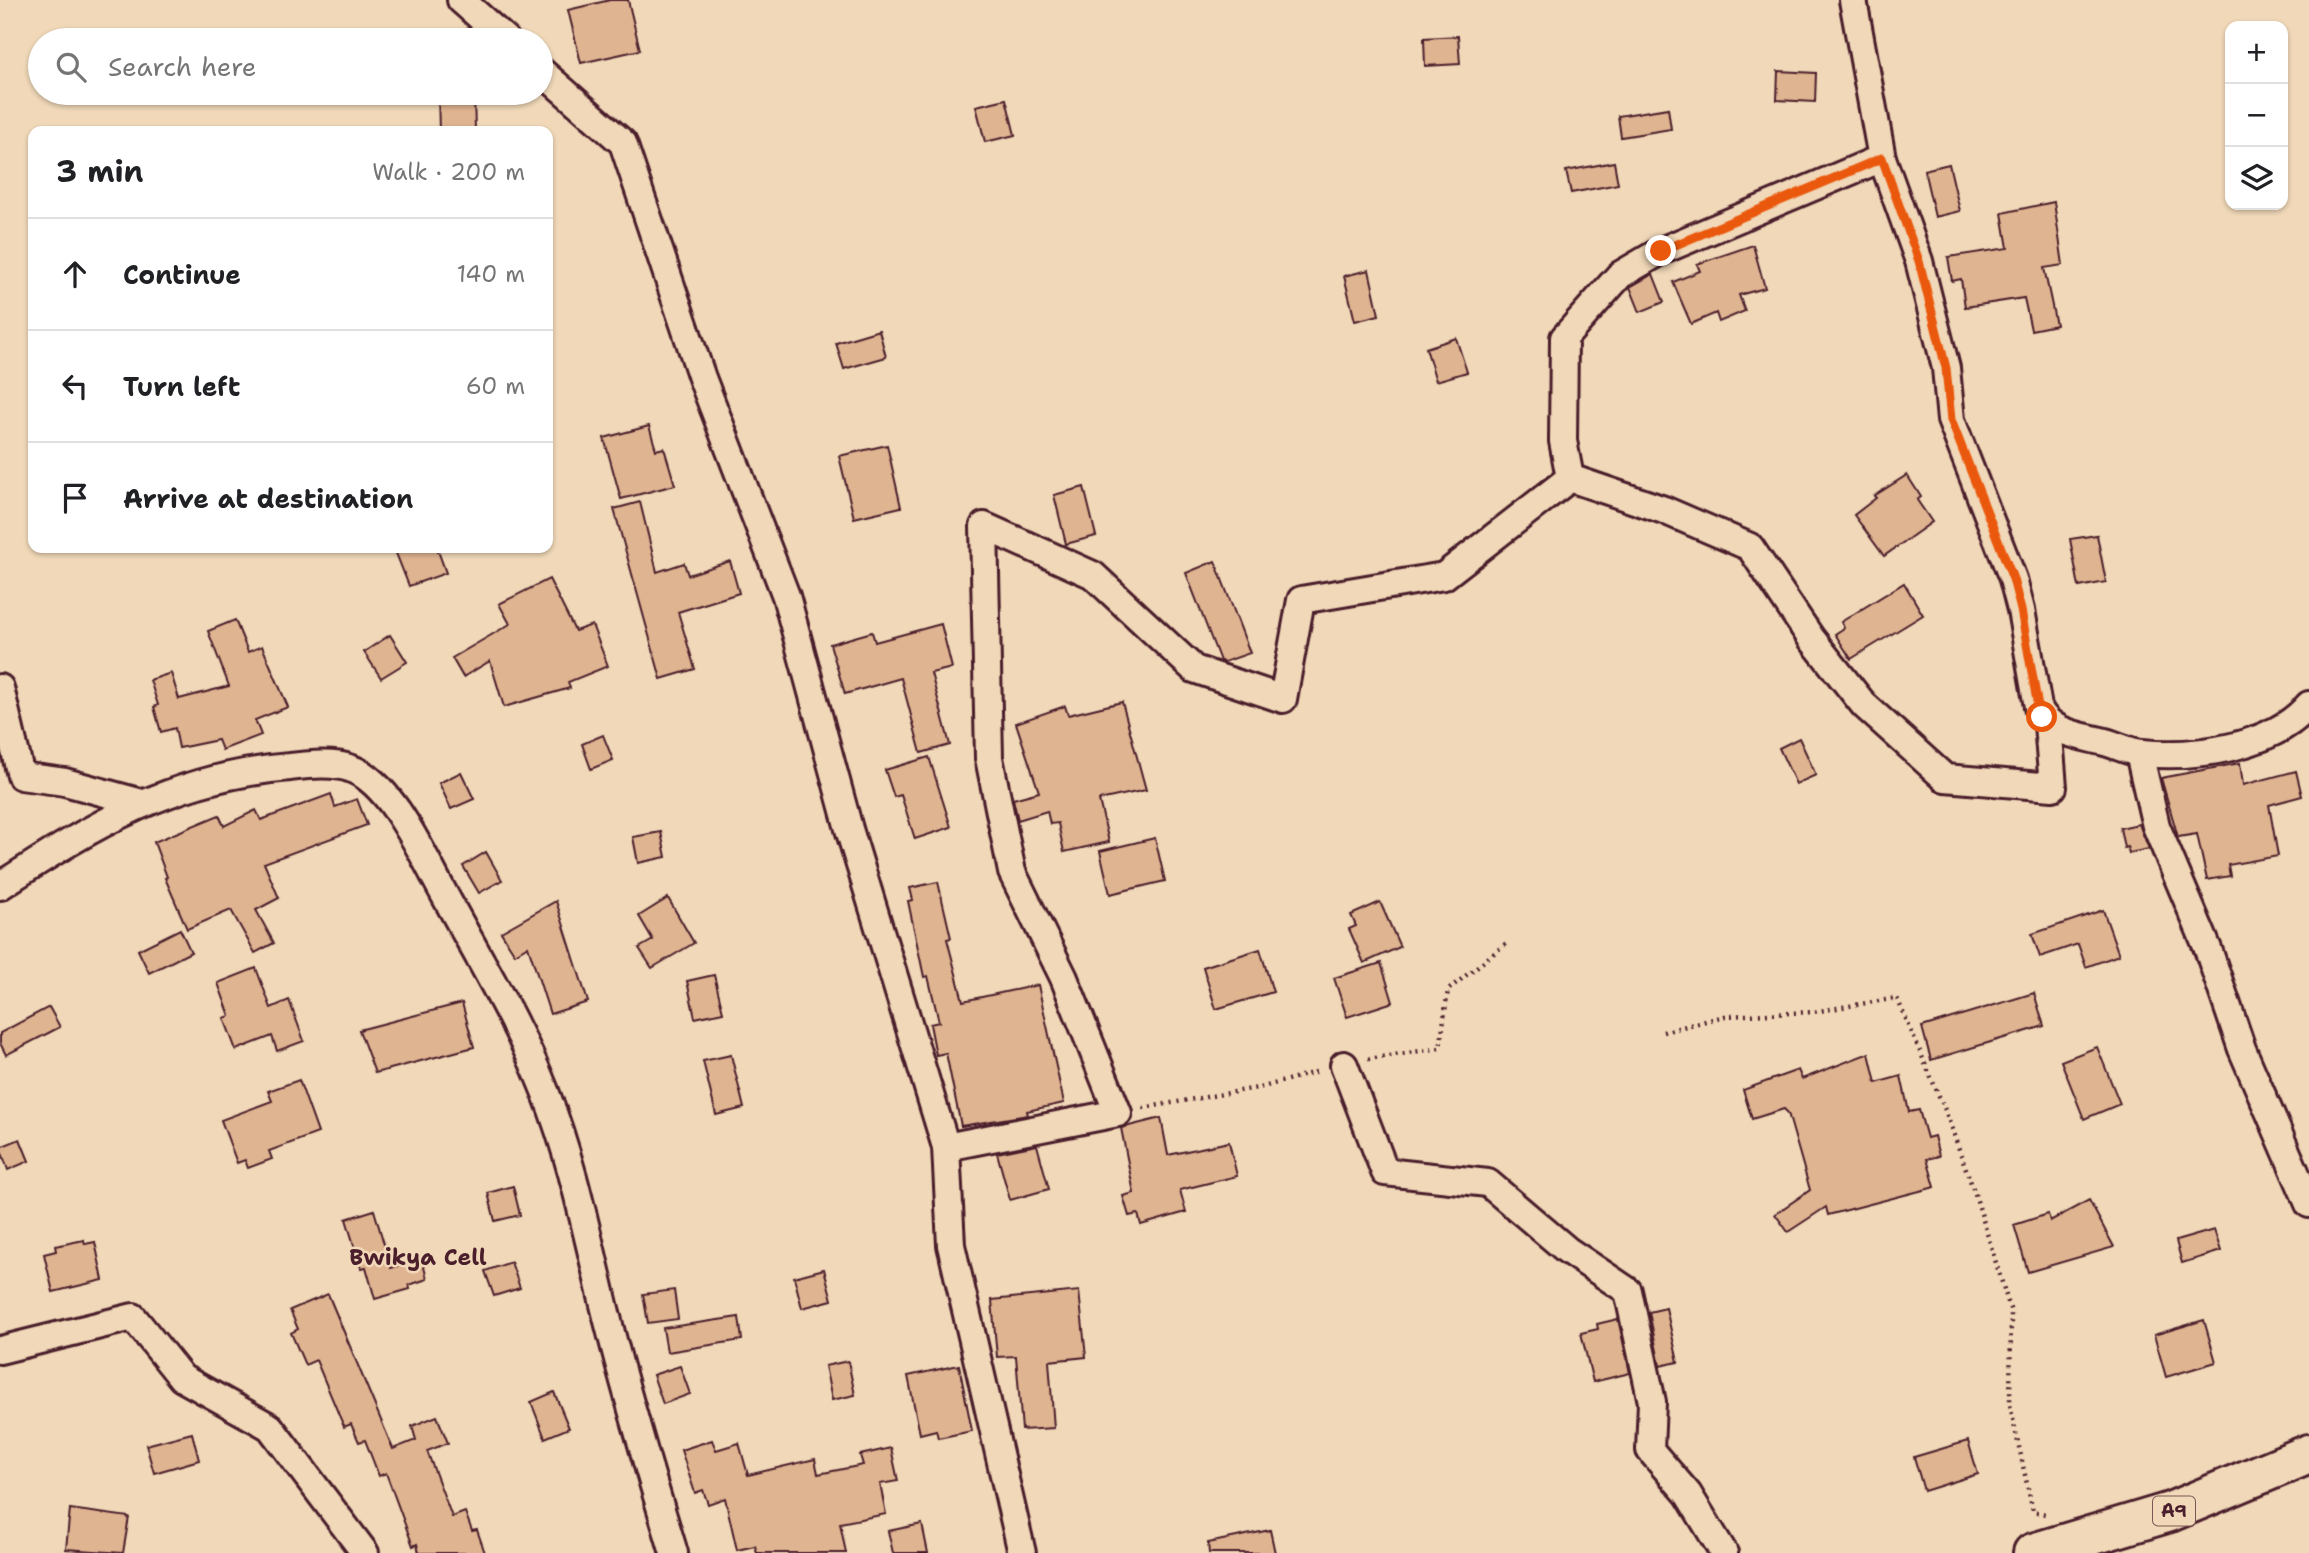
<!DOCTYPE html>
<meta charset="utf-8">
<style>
body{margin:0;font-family:"Shantell Sans",sans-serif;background:#f2f2f2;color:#202124}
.controls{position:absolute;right:21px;top:21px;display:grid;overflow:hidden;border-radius:14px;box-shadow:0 2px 5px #0004}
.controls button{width:63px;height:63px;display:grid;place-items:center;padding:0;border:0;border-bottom:2px solid #e0e0e0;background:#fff;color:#202124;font:35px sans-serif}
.stop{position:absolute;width:21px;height:21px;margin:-16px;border:5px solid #ea580c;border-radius:50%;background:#fff}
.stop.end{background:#ea580c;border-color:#fff;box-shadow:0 2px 7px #0008}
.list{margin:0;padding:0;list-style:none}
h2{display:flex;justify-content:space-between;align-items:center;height:91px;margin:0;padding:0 28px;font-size:30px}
h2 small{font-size:23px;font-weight:400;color:#757577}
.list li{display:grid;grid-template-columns:46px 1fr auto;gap:21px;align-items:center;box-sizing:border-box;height:112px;padding:0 28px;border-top:2px solid #e0e0e0}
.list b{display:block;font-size:26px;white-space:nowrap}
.list em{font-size:23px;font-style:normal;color:#757577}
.icon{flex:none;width:38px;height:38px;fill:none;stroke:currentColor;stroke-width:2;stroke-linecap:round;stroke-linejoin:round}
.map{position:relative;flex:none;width:2309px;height:1553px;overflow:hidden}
.search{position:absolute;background:#fff;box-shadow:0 2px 5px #0004;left:28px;top:28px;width:525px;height:77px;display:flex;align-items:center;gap:18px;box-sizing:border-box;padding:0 24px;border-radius:38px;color:#757577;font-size:26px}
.panel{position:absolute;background:#fff;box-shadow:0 2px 5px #0004;left:28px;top:126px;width:525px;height:427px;border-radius:14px}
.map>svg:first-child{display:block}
</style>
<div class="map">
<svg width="2309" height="1553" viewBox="0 0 2309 1553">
<rect width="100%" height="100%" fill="#f0d8b8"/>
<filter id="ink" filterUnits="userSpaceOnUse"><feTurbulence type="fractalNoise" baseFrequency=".0143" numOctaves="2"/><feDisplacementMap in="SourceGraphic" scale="14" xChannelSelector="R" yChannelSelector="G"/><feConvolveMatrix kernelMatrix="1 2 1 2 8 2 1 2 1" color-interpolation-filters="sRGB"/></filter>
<g filter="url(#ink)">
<!-- building -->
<g fill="#dfb491" stroke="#4a1f2b" stroke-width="2">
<path d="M 610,0 L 628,0 L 640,50 L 581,63 L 568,10 Z"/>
<path d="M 1458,36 L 1460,64 L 1425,66 L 1424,38 Z"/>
<path d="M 1778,71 L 1816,73 L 1815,102 L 1777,100 Z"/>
<path d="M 474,93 L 475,131 L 439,131 L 438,94 Z"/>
<path d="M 1006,99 L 1015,135 L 985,142 L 976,106 Z"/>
<path d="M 1668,108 L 1671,129 L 1621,137 L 1618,116 Z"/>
<path d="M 1614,162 L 1618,184 L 1571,193 L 1566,171 Z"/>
<path d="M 1949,164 L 1960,211 L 1935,217 L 1924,170 Z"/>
<path d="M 2054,202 L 2063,265 L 2044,268 L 2056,325 L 2031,330 L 2024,298 L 1965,307 L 1961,279 L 1952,281 L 1948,257 L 2008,248 L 2002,213 Z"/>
<path d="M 1753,245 L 1765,288 L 1739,295 L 1745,311 L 1719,322 L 1716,313 L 1691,324 L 1673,282 L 1700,271 L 1697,264 Z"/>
<path d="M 1369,270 L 1379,315 L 1355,321 L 1344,276 Z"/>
<path d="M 1653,274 L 1664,302 L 1640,312 L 1630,287 Z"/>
<path d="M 879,330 L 886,357 L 844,369 L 836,343 Z"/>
<path d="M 1456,338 L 1467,372 L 1436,381 L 1426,348 Z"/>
<path d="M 649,426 L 656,450 L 664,448 L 675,485 L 621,499 L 604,438 Z"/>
<path d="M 887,445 L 901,507 L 854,518 L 839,456 Z"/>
<path d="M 1907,475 L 1921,497 L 1917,500 L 1932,522 L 1884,556 L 1854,515 L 1876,498 L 1874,496 Z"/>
<path d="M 1084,487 L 1096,536 L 1066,544 L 1054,495 Z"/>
<path d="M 640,502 L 657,572 L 684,563 L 688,575 L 730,561 L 739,593 L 678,612 L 695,669 L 661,679 L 614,509 Z"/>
<path d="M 2097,535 L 2106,582 L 2079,587 L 2070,539 Z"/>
<path d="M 394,548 L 437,548 L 446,573 L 409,586 Z"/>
<path d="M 1215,561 L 1250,653 L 1224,662 L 1220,661 L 1186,573 Z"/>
<path d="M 549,579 L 575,631 L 592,625 L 608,666 L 568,682 L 570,688 L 504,707 L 490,661 L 463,677 L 452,658 L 510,624 L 499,604 Z"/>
<path d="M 1904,583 L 1923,615 L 1851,659 L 1835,634 L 1844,628 L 1841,622 Z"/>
<path d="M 235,620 L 248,652 L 262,646 L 288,707 L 255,720 L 261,735 L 222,750 L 218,740 L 179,748 L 175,728 L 161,732 L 154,707 L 158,705 L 150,680 L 171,673 L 179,699 L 229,686 L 208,631 Z"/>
<path d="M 941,624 L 952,668 L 931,673 L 950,745 L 921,753 L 901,678 L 845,694 L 830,644 L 872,632 L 875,642 Z"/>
<path d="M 390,635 L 407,662 L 381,678 L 364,652 Z"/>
<path d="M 1122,702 L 1146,790 L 1099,800 L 1109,842 L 1064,852 L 1058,823 L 1050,824 L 1047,811 L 1018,820 L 1013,799 L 1039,792 L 1016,723 L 1065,706 L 1068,715 Z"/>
<path d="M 603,735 L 613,760 L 591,769 L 582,744 Z"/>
<path d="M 1799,738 L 1816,775 L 1796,784 L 1779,748 Z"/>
<path d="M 929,757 L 951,827 L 915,839 L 901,795 L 894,797 L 885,770 Z"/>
<path d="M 2240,763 L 2243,785 L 2296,771 L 2302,796 L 2269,805 L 2278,856 L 2228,865 L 2230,876 L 2207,880 L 2197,834 L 2178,837 L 2161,778 Z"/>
<path d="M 461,772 L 474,799 L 451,809 L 439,783 Z"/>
<path d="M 331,794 L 335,807 L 357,799 L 367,825 L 264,863 L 279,898 L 256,910 L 274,943 L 255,953 L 231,910 L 187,929 L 165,878 L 167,877 L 154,842 L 219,815 L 224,826 L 256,810 L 261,820 Z"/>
<path d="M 2139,824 L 2149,849 L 2129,853 L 2127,847 L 2124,848 L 2120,828 Z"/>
<path d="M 661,832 L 666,857 L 638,863 L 633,837 Z"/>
<path d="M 1155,838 L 1165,881 L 1110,894 L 1100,851 Z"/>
<path d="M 486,852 L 502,880 L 479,893 L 463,866 Z"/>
<path d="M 938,882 L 951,938 L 947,939 L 963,1001 L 1038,985 L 1064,1103 L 1027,1111 L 1028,1115 L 961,1126 L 946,1053 L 936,1055 L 930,1024 L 939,1022 L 928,976 L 924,977 L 908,901 L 913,900 L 910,888 Z"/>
<path d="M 668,898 L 694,943 L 652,968 L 639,948 L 653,940 L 639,916 Z"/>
<path d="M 556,901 L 588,1002 L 550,1014 L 528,946 L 515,954 L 501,932 Z"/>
<path d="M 1380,902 L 1400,947 L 1364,963 L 1349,929 L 1356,926 L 1351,915 Z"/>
<path d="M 2103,910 L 2119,955 L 2086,967 L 2078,944 L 2040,957 L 2032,934 Z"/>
<path d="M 180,929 L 191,952 L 149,973 L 138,950 Z"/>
<path d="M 1260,949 L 1273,992 L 1216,1009 L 1203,967 Z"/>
<path d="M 1381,963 L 1393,1002 L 1347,1017 L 1334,978 Z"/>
<path d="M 256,968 L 271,1008 L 289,1000 L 304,1041 L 277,1051 L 272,1036 L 236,1050 L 224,1018 L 230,1016 L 218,983 Z"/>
<path d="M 714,975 L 723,1012 L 695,1018 L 687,981 Z"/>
<path d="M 2034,993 L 2044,1026 L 1931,1060 L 1922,1027 Z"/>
<path d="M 462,1003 L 474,1047 L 375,1073 L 359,1030 Z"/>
<path d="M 49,1007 L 60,1027 L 6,1055 L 0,1043 L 0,1033 Z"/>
<path d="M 2097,1047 L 2120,1104 L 2084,1119 L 2061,1061 Z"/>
<path d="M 1869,1053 L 1876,1083 L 1901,1076 L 1909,1112 L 1919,1110 L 1927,1138 L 1934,1136 L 1939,1156 L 1927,1159 L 1935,1187 L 1828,1215 L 1826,1207 L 1788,1232 L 1775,1214 L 1810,1190 L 1788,1113 L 1784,1109 L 1752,1119 L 1743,1090 L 1798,1070 L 1802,1079 Z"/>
<path d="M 731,1055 L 744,1108 L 716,1115 L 703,1061 Z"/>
<path d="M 299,1080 L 318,1133 L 269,1151 L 272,1159 L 248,1168 L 245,1160 L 237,1163 L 221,1120 L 272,1101 L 268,1091 Z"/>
<path d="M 1161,1118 L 1168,1155 L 1229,1142 L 1237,1176 L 1180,1190 L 1186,1212 L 1141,1225 L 1138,1214 L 1129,1216 L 1123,1196 L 1134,1193 L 1121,1128 Z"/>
<path d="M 20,1139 L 29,1161 L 8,1170 L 0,1147 Z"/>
<path d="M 1037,1145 L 1049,1189 L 1010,1200 L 997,1153 Z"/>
<path d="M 513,1186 L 520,1215 L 495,1221 L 488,1193 Z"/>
<path d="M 2089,1200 L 2114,1247 L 2028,1272 L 2014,1225 L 2048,1214 L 2050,1221 Z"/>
<path d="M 374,1210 L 391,1268 L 422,1259 L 427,1279 L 409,1285 L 410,1289 L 375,1299 L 366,1267 L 361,1268 L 346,1219 Z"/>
<path d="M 2214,1230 L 2221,1251 L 2182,1263 L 2176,1241 Z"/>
<path d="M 84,1240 L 85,1244 L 95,1242 L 103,1280 L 53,1292 L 44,1254 L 56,1251 L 55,1246 Z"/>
<path d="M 511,1262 L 520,1288 L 494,1296 L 485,1271 Z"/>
<path d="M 824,1269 L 832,1300 L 802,1308 L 794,1277 Z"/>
<path d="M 674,1290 L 678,1319 L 648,1323 L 643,1294 Z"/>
<path d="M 1079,1291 L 1086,1357 L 1049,1361 L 1054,1428 L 1022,1430 L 1016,1356 L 997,1357 L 992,1300 Z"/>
<path d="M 328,1294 L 393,1449 L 416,1440 L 412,1426 L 437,1416 L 448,1443 L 427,1451 L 452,1517 L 465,1512 L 472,1531 L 477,1530 L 485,1553 L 419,1553 L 417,1544 L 413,1546 L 386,1473 L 379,1476 L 365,1440 L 359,1442 L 351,1424 L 344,1427 L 316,1360 L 305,1365 L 291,1333 L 298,1329 L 290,1310 Z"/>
<path d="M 1666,1308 L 1678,1362 L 1660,1366 L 1649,1312 Z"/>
<path d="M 739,1317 L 742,1340 L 667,1352 L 663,1328 Z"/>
<path d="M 1618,1319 L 1630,1373 L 1593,1382 L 1581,1333 L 1598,1329 L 1597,1324 Z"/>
<path d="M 2204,1320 L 2216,1362 L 2166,1377 L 2154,1335 Z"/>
<path d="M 848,1361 L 855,1395 L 832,1400 L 825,1366 Z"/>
<path d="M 959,1365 L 972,1431 L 938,1438 L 936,1430 L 920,1434 L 908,1376 Z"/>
<path d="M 680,1366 L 690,1394 L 663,1404 L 653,1375 Z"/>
<path d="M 554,1392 L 569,1428 L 545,1438 L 531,1402 Z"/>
<path d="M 192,1433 L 199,1460 L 154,1473 L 146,1445 Z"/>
<path d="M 712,1440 L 716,1450 L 739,1443 L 748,1475 L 815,1459 L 818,1474 L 863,1465 L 860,1455 L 891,1448 L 898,1481 L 880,1484 L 886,1514 L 840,1523 L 846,1553 L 757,1553 L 755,1546 L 737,1550 L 725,1498 L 708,1504 L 703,1490 L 695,1493 L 681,1450 Z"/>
<path d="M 1968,1441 L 1978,1474 L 1924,1491 L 1914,1457 Z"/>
<path d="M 70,1509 L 129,1517 L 123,1553 L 66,1549 Z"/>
<path d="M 922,1524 L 928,1553 L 893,1553 L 888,1531 Z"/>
<path d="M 1270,1530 L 1275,1553 L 1209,1553 L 1208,1543 Z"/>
</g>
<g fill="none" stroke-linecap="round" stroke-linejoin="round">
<!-- minor casing -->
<g stroke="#4a1f2b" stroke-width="32">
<g id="minor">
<path d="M 461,0 L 506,40"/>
<path d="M 1853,0 L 1882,158 L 1919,261 L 1946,368 L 1951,420 L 2013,579 L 2021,610 L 2038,707 C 2049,732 2076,735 2101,741 C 2115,744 2129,752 2142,753 C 2195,758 2272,748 2309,705"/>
<path d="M 541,71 L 623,143 L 702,378 L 786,596 L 849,829 L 946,1147 L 951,1245 L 1022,1553"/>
<path d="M 1570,478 L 1664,510 L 1750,547 L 1811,638 L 1864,705 L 1945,778 L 2053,787 L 2048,724"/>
<path d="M 0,688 L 21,776 L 65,782 L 142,803"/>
<path d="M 2139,753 L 2156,826 L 2208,949 L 2242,1049 L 2309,1204"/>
<path d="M 0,886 C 95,824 174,776 290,767 C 308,765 334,762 352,769 C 392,784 423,856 443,892 C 478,957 518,1022 545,1091 C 573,1162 588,1239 606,1313 C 626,1394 650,1473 674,1553"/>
<path d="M 1344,1065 L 1385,1172 L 1488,1183 L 1567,1250 L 1628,1291 L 1652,1402 L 1650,1450 L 1688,1494 L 1724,1553"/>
<path d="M 946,1147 L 1118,1113 L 1064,978 L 1012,872 L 989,758 L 984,526 L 1093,575 L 1194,669 L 1283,699 L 1301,600 L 1444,576 L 1570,478 L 1563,441 L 1564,338 L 1620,275 L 1661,251 L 1882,158"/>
<path d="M 0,1350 L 133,1317 L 182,1378 L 270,1427 L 365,1553"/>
</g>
</g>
<!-- primary casing -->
<g stroke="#4a1f2b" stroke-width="44">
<path id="primary" d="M 2033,1553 L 2170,1512 L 2309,1454"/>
</g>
<!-- path -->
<g stroke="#4a1f2b" stroke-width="4.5" stroke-dasharray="2 5" stroke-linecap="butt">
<path d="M 1663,1032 L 1725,1016 L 1813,1012 L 1897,998 L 1945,1110 L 1975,1194 L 2011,1312 L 2010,1405 L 2033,1512 L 2046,1514"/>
<path d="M 1368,1059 L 1440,1048 L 1448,990 L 1509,941"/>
<path d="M 1143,1108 L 1263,1087 L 1319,1071"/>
</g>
<!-- minor -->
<use href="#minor" stroke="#f0d8b8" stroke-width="26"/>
<!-- primary -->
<use href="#primary" stroke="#f0d8b8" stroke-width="38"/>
</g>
</g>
<g fill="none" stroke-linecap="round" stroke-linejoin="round" filter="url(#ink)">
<!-- route -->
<path stroke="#ea580c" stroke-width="9" d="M 1661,251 L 1882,158 L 1919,261 L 1946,368 L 1951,420 L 2013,579 L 2021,610 L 2038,707 L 2042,717"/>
</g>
<g text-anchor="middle" stroke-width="5" stroke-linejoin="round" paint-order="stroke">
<!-- shield labels -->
<rect fill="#f0d8b8" stroke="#7c5655" stroke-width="2" x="2153" y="1496.5" width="42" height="29" rx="5"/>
<g font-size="18" font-weight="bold" fill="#4a1f2b">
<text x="2174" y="1517">A9</text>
</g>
<!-- quarter labels -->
<g font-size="23" font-weight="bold" fill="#4a1f2b" stroke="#f0d8b8">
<text x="418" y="1265">Bwikya Cell</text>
</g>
</g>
</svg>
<div class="controls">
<button>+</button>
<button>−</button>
<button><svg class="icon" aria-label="layers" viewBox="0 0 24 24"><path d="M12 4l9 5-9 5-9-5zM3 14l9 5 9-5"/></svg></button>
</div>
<div class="stop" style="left:2042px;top:717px"></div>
<div class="stop end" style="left:1661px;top:251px"></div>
<div class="search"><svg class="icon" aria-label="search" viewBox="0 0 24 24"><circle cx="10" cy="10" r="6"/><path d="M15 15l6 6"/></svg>Search here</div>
<section class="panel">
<h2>3 min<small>Walk · 200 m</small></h2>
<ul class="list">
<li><svg class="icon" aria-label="ahead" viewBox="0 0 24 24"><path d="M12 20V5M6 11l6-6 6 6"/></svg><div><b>Continue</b></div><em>140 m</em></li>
<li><svg class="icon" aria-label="left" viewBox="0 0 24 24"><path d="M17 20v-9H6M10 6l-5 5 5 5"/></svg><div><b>Turn left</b></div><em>60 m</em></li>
<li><svg class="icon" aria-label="arrive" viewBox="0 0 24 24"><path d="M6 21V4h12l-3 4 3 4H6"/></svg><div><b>Arrive at destination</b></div></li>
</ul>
</section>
</div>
